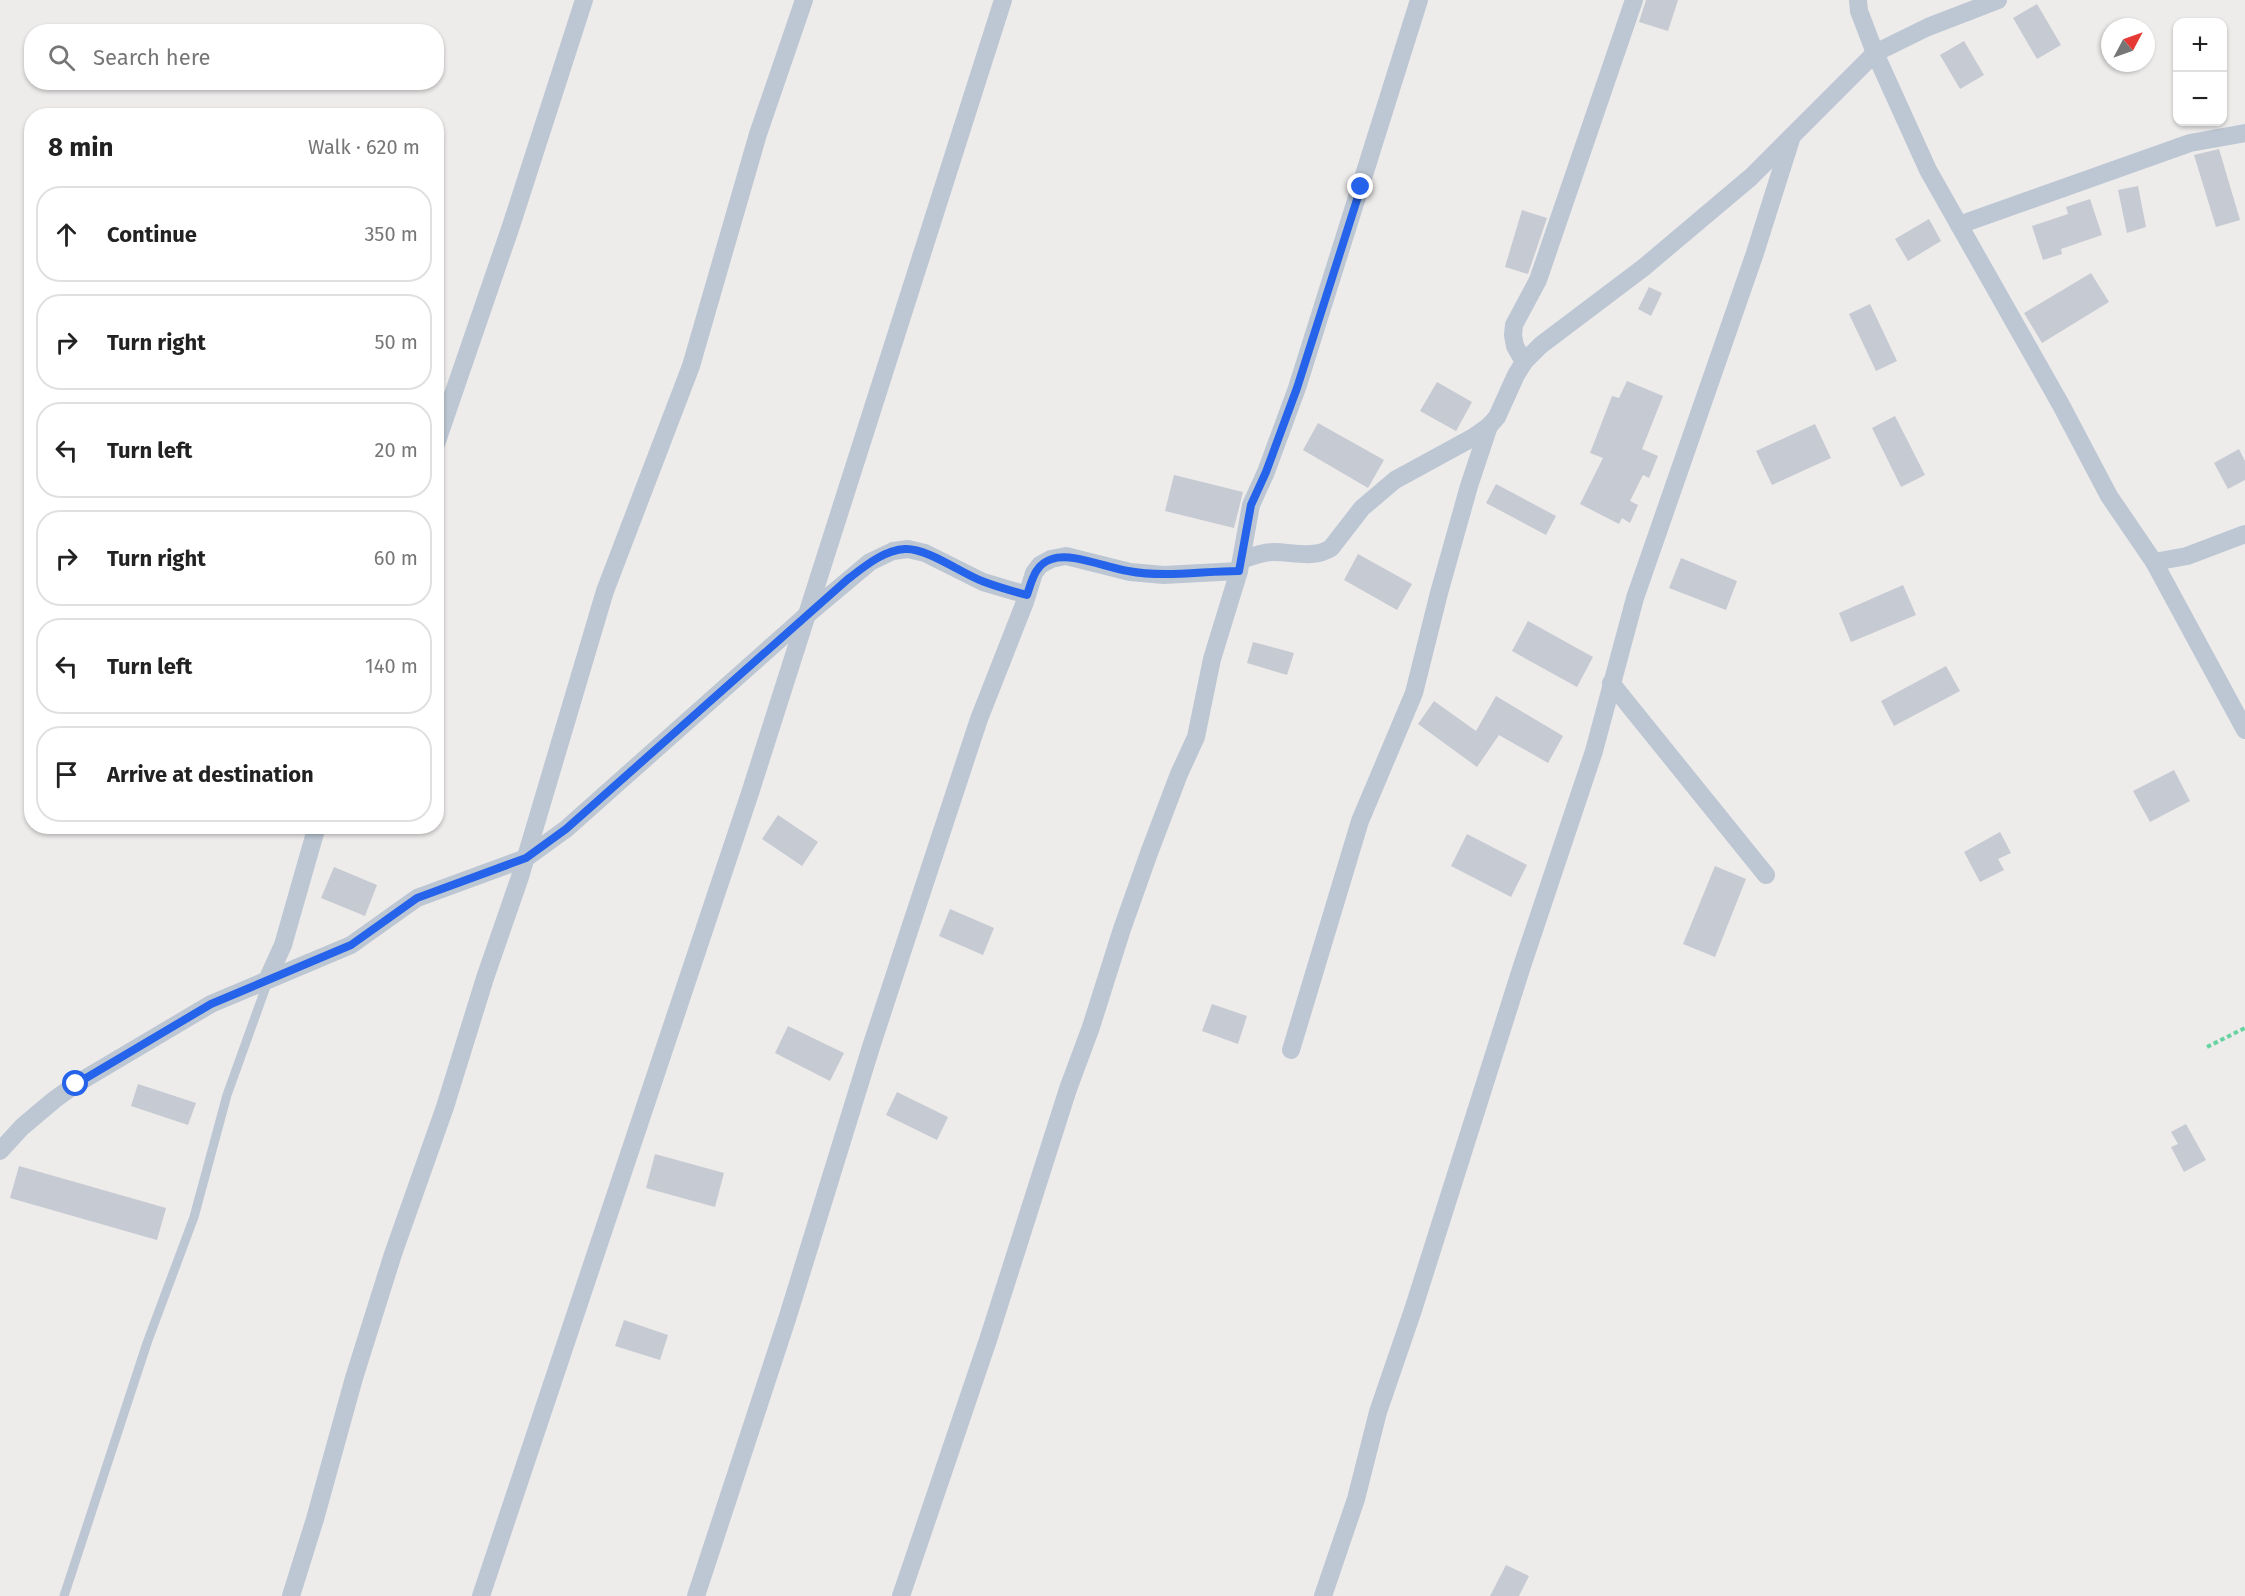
<!DOCTYPE html>
<meta charset="utf-8">
<style>
body{margin:0;font-family:"Fira Sans",sans-serif;background:#f6f6f6;color:#222}
.controls{position:absolute;right:18px;top:18px;display:grid;overflow:hidden;border-radius:12px;box-shadow:0 2px 4px #0004}
.controls button{width:54px;height:54px;display:grid;place-items:center;padding:0;border:0;border-bottom:2px solid #e0e0e0;background:#fff;color:#222;font:30px sans-serif}
.compass{position:absolute;left:2101px;top:18px;width:54px;height:54px;border-radius:50%;background:#fff;box-shadow:0 2px 4px #0004;rotate:49deg}
.stop{position:absolute;width:18px;height:18px;margin:-14px;border:4px solid #2563eb;border-radius:50%;background:#fff}
.stop.end{background:#2563eb;border-color:#fff;box-shadow:0 2px 6px #0008}
.list{margin:0;padding:0;list-style:none}
h2{display:flex;justify-content:space-between;align-items:center;height:78px;margin:0;padding:0 24px;font-size:26px}
h2 small{font-size:20px;font-weight:400;color:#767676}
.list li{display:grid;grid-template-columns:39px 1fr auto;gap:18px;align-items:center;box-sizing:border-box;height:96px;margin:0 12px 12px;padding:0 12px;border:2px solid #e0e0e0;border-radius:24px}
.list b{display:block;font-size:22px;white-space:nowrap}
.list em{font-size:20px;font-style:normal;color:#767676}
.icon{flex:none;width:33px;height:33px;fill:none;stroke:currentColor;stroke-width:2;stroke-linecap:round;stroke-linejoin:round}
.map{position:relative;flex:none;width:2245px;height:1596px;overflow:hidden}
.search{position:absolute;background:#fff;box-shadow:0 2px 4px #0004;left:24px;top:24px;width:420px;height:66px;display:flex;align-items:center;gap:15px;box-sizing:border-box;padding:0 21px;border-radius:24px;color:#767676;font-size:22px}
.panel{position:absolute;background:#fff;box-shadow:0 2px 4px #0004;left:24px;top:108px;width:420px;height:726px;border-radius:24px}
.map>svg:first-child{display:block}
</style>
<div class="map">
<svg width="2245" height="1596" viewBox="0 0 2245 1596">
<rect width="100%" height="100%" fill="#eeebeb"/>
<!-- building -->
<g fill="#c6cad2">
<path d="M 1646,0 L 1678,0 L 1668,31 L 1639,22 Z"/>
<path d="M 2037,4 L 2061,45 L 2037,59 L 2013,18 Z"/>
<path d="M 1964,41 L 1984,75 L 1960,89 L 1940,55 Z"/>
<path d="M 2219,149 L 2240,220 L 2216,227 L 2194,155 Z"/>
<path d="M 2138,186 L 2146,227 L 2127,233 L 2118,190 Z"/>
<path d="M 2090,199 L 2102,235 L 2061,249 L 2062,254 L 2043,260 L 2032,226 L 2068,214 L 2066,207 Z"/>
<path d="M 1522,210 L 1547,218 L 1528,274 L 1505,267 Z"/>
<path d="M 1929,219 L 1941,241 L 1908,261 L 1895,239 Z"/>
<path d="M 2091,273 L 2109,302 L 2042,343 L 2024,313 Z"/>
<path d="M 1649,287 L 1662,293 L 1651,316 L 1638,309 Z"/>
<path d="M 1870,304 L 1897,361 L 1876,371 L 1849,314 Z"/>
<path d="M 1627,381 L 1663,396 L 1642,449 L 1658,456 L 1649,478 L 1643,475 L 1630,501 L 1638,505 L 1630,523 L 1622,518 L 1619,524 L 1580,504 L 1603,458 L 1590,453 L 1612,396 L 1619,398 Z"/>
<path d="M 1437,382 L 1472,402 L 1456,431 L 1420,411 Z"/>
<path d="M 1895,416 L 1925,475 L 1901,487 L 1872,428 Z"/>
<path d="M 1318,423 L 1384,460 L 1368,488 L 1303,450 Z"/>
<path d="M 1815,424 L 1831,458 L 1772,485 L 1756,451 Z"/>
<path d="M 2239,449 L 2245,461 L 2245,480 L 2228,489 L 2214,463 Z"/>
<path d="M 1174,475 L 1243,492 L 1234,528 L 1165,511 Z"/>
<path d="M 1496,484 L 1556,516 L 1546,535 L 1486,503 Z"/>
<path d="M 1358,554 L 1412,584 L 1397,610 L 1344,580 Z"/>
<path d="M 1681,558 L 1737,581 L 1726,610 L 1669,588 Z"/>
<path d="M 1903,585 L 1916,615 L 1851,642 L 1839,613 Z"/>
<path d="M 1528,621 L 1593,657 L 1577,687 L 1512,651 Z"/>
<path d="M 1253,642 L 1294,653 L 1287,675 L 1247,663 Z"/>
<path d="M 1946,666 L 1960,691 L 1894,726 L 1881,701 Z"/>
<path d="M 1496,696 L 1563,736 L 1548,763 L 1499,735 L 1477,767 L 1418,724 L 1434,701 L 1476,731 Z"/>
<path d="M 2174,770 L 2190,801 L 2150,822 L 2133,791 Z"/>
<path d="M 778,815 L 818,842 L 802,866 L 762,839 Z"/>
<path d="M 2000,832 L 2011,853 L 1998,859 L 2004,870 L 1980,882 L 1964,852 Z"/>
<path d="M 1467,834 L 1527,865 L 1511,897 L 1451,866 Z"/>
<path d="M 1715,866 L 1746,879 L 1715,957 L 1683,944 Z"/>
<path d="M 334,867 L 377,885 L 365,916 L 321,898 Z"/>
<path d="M 950,909 L 994,928 L 983,955 L 939,936 Z"/>
<path d="M 1212,1004 L 1247,1016 L 1238,1044 L 1202,1031 Z"/>
<path d="M 788,1026 L 844,1053 L 830,1081 L 775,1053 Z"/>
<path d="M 138,1084 L 196,1103 L 188,1125 L 131,1106 Z"/>
<path d="M 897,1092 L 948,1117 L 937,1140 L 886,1115 Z"/>
<path d="M 2186,1124 L 2206,1160 L 2184,1172 L 2171,1147 L 2178,1144 L 2171,1132 Z"/>
<path d="M 655,1154 L 724,1173 L 715,1207 L 646,1188 Z"/>
<path d="M 19,1166 L 166,1208 L 157,1240 L 10,1198 Z"/>
<path d="M 624,1320 L 668,1335 L 660,1360 L 615,1346 Z"/>
<path d="M 1506,1565 L 1529,1576 L 1519,1596 L 1490,1596 Z"/>
</g>
<g fill="none" stroke-linecap="round" stroke-linejoin="round">
<!-- path -->
<path stroke="#68d3a1" stroke-width="4" stroke-dasharray="4.5 3" stroke-linecap="butt" d="M 2207,1047 L 2245,1028"/>
<!-- service -->
<path stroke="#bcc7d3" stroke-width="9" d="M 64,1596 L 147,1343 L 194,1217 L 227,1095 L 268,981"/>
<!-- minor -->
<g stroke="#bcc7d3" stroke-width="18">
<path d="M 1858,0 L 1859,11 L 1875,53 L 1928,170 L 2061,405 L 2109,496 L 2154,562 L 2245,730"/>
<path d="M 1959,225 L 2190,143 L 2245,133"/>
<path d="M 1524,362 L 1515,346 L 1513,335 L 1514,325 L 1538,280 L 1634,0"/>
<path d="M 436,444 L 511,226 L 584,0"/>
<path d="M 1242,560 C 1252,556 1263,552 1274,552 C 1293,552 1314,559 1331,548 L 1362,508 L 1395,480 L 1472,438 L 1489,426 L 1497,417 L 1516,375 L 1524,362 L 1541,345 L 1643,268 L 1751,177 L 1875,53 L 1928,27 L 1998,0"/>
<path d="M 2154,562 L 2187,556 L 2245,534"/>
<path d="M 1611,683 L 1766,875"/>
<path d="M 268,978 L 283,945 L 317,826"/>
<path d="M 1291,1050 L 1360,821 L 1414,693 L 1439,593 L 1469,486 L 1489,426"/>
<path d="M 0,1151 L 22,1127 L 54,1100 L 76,1084 L 211,1004 L 351,945 L 417,898 L 526,858 L 566,829 L 808,614 L 870,562 L 893,551 L 908,549 L 925,553 L 983,582 L 1027,595"/>
<path d="M 291,1596 L 315,1519 L 354,1378 L 393,1254 L 445,1107 L 485,978 L 520,877 L 605,591 L 691,366 L 758,134 L 804,0"/>
<path d="M 481,1596 L 750,793 L 1003,0"/>
<path d="M 696,1596 L 788,1316 L 871,1047 L 912,922 L 979,719 L 1025,602 L 1034,573 L 1040,565 L 1051,559 L 1066,556 L 1130,572 L 1164,575 L 1239,571"/>
<path d="M 901,1596 L 988,1340 L 1068,1089 L 1091,1027 L 1122,929 L 1149,853 L 1179,774 L 1196,737 L 1212,659 L 1239,571 L 1251,505 L 1266,472 L 1297,388 L 1419,0"/>
<path d="M 1323,1596 L 1356,1499 L 1378,1412 L 1413,1310 L 1522,966 L 1594,751 L 1635,598 L 1755,253 L 1792,136"/>
</g>
</g>
<g fill="none" stroke-linecap="round" stroke-linejoin="round">
<!-- route -->
<path stroke="#2563eb" stroke-width="8" d="M 76,1084 L 211,1004 L 351,945 L 417,898 L 526,858 L 566,829 L 848,579 C 865,566 884,550 905,549 C 927,548 961,573 982,581 C 997,587 1012,591 1027,595 C 1032,580 1035,564 1052,559 C 1071,552 1107,568 1128,571 C 1165,578 1202,571 1239,571 L 1251,505 L 1266,472 L 1297,388 L 1361,187"/>
</g>
</svg>
<div class="controls">
<button>+</button>
<button>−</button>
</div>
<svg class="compass" viewBox="-18 -18 36 36"><path d="M0-13l5 13h-10z" fill="#e53935"/><path d="M0 13l5-13h-10z" fill="#767676"/></svg>
<div class="stop" style="left:76px;top:1084px"></div>
<div class="stop end" style="left:1361px;top:187px"></div>
<div class="search"><svg class="icon" aria-label="search" viewBox="0 0 24 24"><circle cx="10" cy="10" r="6"/><path d="M15 15l6 6"/></svg>Search here</div>
<section class="panel">
<h2>8 min<small>Walk · 620 m</small></h2>
<ul class="list">
<li><svg class="icon" aria-label="ahead" viewBox="0 0 24 24"><path d="M12 20V5M6 11l6-6 6 6"/></svg><div><b>Continue</b></div><em>350 m</em></li>
<li><svg class="icon" aria-label="right" viewBox="0 0 24 24"><path d="M7 20v-9h11M14 6l5 5-5 5"/></svg><div><b>Turn right</b></div><em>50 m</em></li>
<li><svg class="icon" aria-label="left" viewBox="0 0 24 24"><path d="M17 20v-9H6M10 6l-5 5 5 5"/></svg><div><b>Turn left</b></div><em>20 m</em></li>
<li><svg class="icon" aria-label="right" viewBox="0 0 24 24"><path d="M7 20v-9h11M14 6l5 5-5 5"/></svg><div><b>Turn right</b></div><em>60 m</em></li>
<li><svg class="icon" aria-label="left" viewBox="0 0 24 24"><path d="M17 20v-9H6M10 6l-5 5 5 5"/></svg><div><b>Turn left</b></div><em>140 m</em></li>
<li><svg class="icon" aria-label="arrive" viewBox="0 0 24 24"><path d="M6 21V4h12l-3 4 3 4H6"/></svg><div><b>Arrive at destination</b></div></li>
</ul>
</section>
</div>
